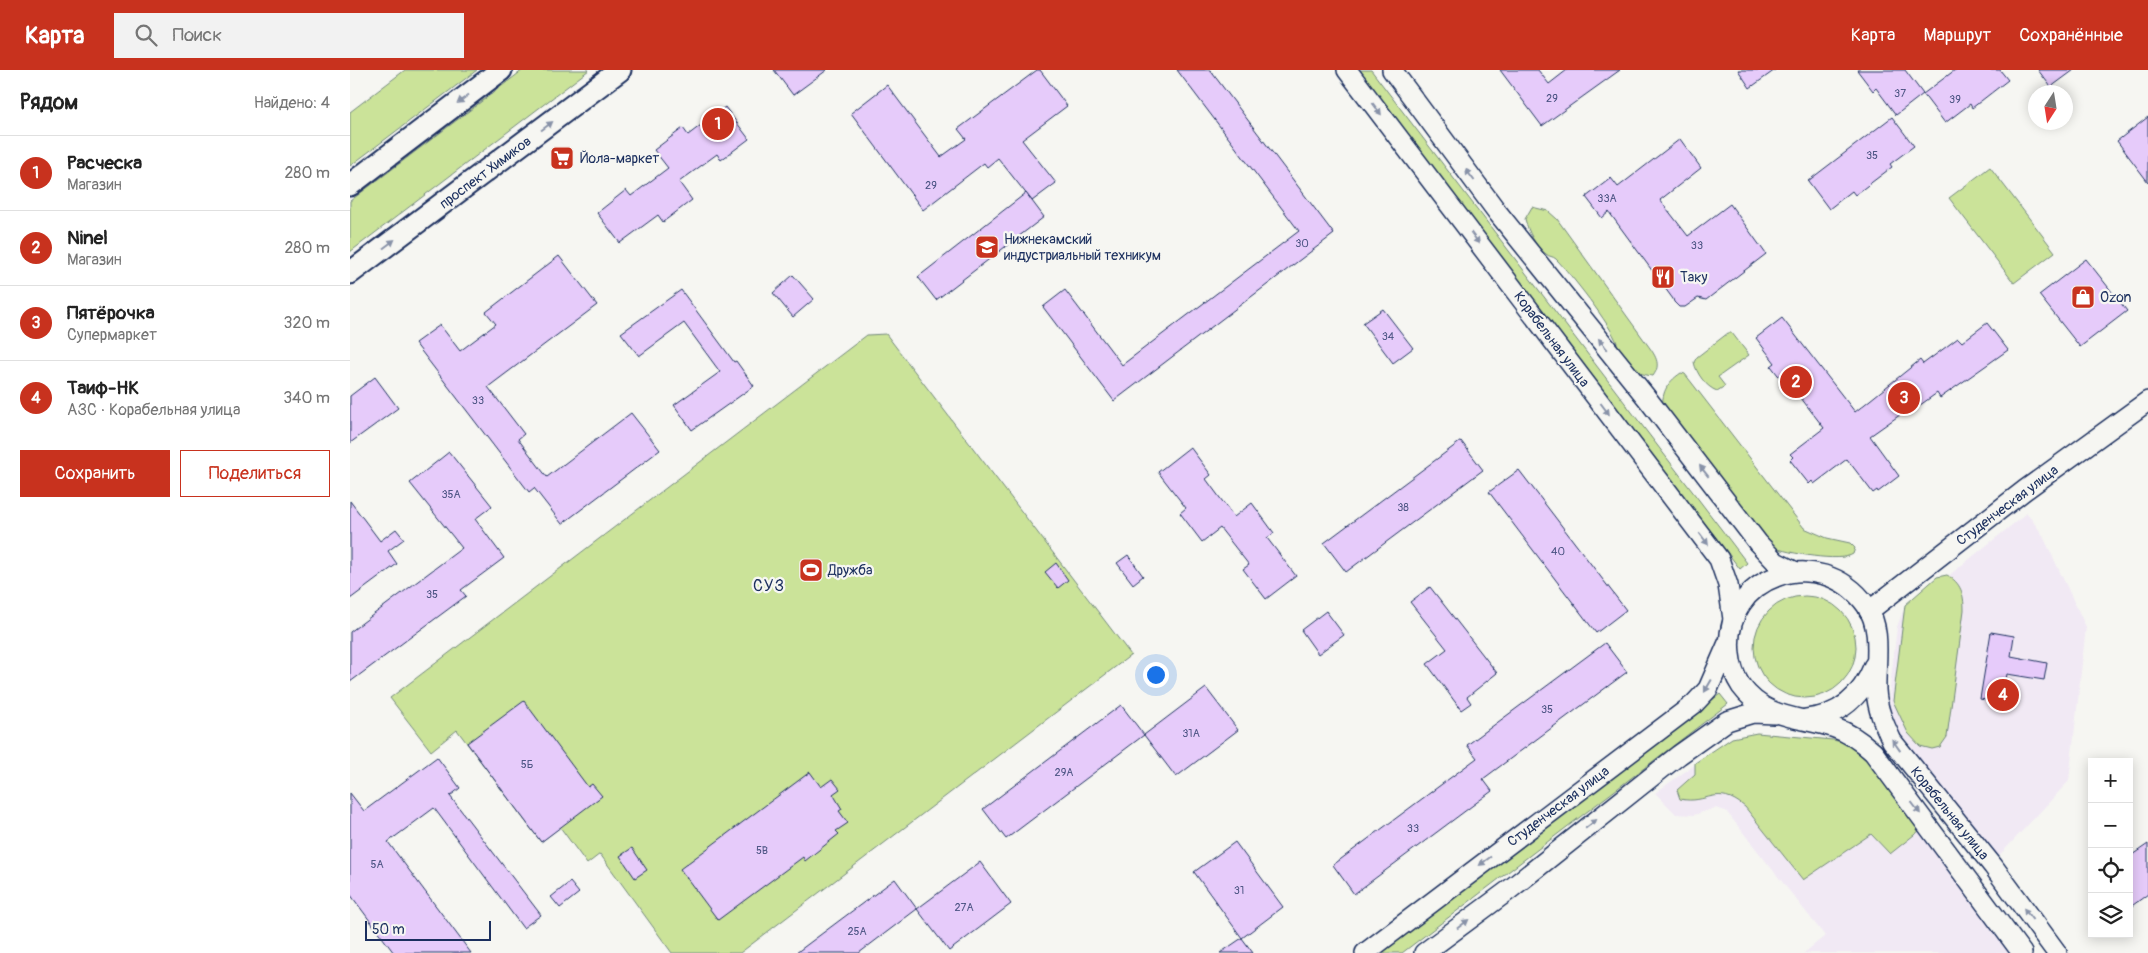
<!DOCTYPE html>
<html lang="ru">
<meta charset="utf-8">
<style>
body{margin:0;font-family:Pangolin,sans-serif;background:#f2f2f2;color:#222}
.controls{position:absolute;right:15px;bottom:15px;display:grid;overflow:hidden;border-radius:0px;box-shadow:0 2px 12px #0003}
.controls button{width:45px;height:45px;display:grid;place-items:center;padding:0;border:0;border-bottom:1px solid #e0e0e0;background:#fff;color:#222;font:25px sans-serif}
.compass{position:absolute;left:1678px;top:15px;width:45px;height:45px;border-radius:50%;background:#fff;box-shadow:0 2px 12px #0003;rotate:192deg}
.scale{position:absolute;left:15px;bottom:12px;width:126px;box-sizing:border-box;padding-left:5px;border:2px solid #1b2f5e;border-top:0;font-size:14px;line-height:18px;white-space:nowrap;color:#1b2f5e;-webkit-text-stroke:4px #f6f6f2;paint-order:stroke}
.you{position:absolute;left:805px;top:604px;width:18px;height:18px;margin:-12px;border:4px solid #fff;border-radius:50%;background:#1a73e8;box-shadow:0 0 0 8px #1a73e833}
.badge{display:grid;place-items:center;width:32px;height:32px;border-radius:50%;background:#c8321e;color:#fff;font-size:16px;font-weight:700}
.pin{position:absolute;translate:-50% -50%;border:2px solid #fff;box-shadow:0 1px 5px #0006}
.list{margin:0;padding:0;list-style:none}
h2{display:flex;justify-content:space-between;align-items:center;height:65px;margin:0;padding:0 20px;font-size:21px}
h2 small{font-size:16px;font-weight:400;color:#767676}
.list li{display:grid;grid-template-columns:32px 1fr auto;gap:15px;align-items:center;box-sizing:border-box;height:75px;padding:0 20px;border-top:1px solid #e0e0e0}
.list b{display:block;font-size:19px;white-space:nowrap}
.list p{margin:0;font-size:16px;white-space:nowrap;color:#767676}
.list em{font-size:16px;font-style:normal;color:#767676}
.actions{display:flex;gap:10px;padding:15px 20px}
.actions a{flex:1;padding:11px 0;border:1px solid #c8321e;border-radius:0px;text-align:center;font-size:18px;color:#c8321e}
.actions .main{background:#c8321e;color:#fff}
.icon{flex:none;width:28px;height:28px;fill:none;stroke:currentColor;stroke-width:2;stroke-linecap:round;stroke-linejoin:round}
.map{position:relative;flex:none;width:1798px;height:883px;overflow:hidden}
header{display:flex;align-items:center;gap:30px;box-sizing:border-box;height:70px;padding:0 25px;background:#c8321e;color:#fff}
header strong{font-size:24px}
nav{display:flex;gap:28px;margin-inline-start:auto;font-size:18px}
.search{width:350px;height:45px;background:#f2f2f2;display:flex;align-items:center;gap:12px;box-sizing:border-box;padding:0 18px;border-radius:0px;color:#767676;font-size:19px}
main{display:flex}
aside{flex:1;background:#fff}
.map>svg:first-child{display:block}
</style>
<header>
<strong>Карта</strong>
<div class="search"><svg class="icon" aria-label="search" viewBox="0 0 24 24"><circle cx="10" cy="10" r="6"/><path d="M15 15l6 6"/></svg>Поиск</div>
<nav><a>Карта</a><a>Маршрут</a><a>Сохранённые</a></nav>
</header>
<main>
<aside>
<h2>Рядом<small>Найдено: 4</small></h2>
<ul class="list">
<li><span class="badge">1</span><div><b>Расческа</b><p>Магазин</p></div><em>280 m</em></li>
<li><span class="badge">2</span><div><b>Ninel</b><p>Магазин</p></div><em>280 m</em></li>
<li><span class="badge">3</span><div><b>Пятёрочка</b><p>Супермаркет</p></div><em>320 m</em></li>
<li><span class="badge">4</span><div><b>Таиф-НК</b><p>АЗС · Корабельная улица</p></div><em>340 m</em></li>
</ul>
<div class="actions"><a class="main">Сохранить</a><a>Поделиться</a></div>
</aside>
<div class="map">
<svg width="1798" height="883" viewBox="0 0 1798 883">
<rect width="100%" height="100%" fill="#f6f6f2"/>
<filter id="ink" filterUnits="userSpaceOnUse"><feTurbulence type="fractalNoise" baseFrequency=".02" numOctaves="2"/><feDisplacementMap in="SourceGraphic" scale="10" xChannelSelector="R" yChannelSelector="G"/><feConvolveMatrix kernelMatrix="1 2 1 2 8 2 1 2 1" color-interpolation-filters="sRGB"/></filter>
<g filter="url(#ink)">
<!-- built -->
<g fill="#f1e9f4">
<path d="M 1677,443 L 1692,464 L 1736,557 L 1719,711 L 1646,789 L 1549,661 L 1540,640 L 1539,626 L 1547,557 L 1552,543 Z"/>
<path d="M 1407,663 L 1467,668 L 1501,674 L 1668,883 L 1454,883 L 1475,866 L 1376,741 L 1365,738 L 1344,745 L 1326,744 L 1305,723 L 1382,668 Z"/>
</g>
<!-- green -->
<g fill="#cbe399" stroke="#73897c">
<path d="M 55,0 L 127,0 L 0,96 L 0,42 Z"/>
<path d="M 173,0 L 239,0 L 0,182 L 0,131 Z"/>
<path d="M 1009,0 L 1021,0 L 1397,493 L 1390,499 Z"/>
<path d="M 1640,97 L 1705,182 L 1664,213 L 1599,128 Z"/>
<path d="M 1182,137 L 1198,141 L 1207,149 L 1297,274 C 1305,285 1312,294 1303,306 C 1282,304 1274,292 1267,273 C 1261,255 1220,203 1206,189 C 1203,186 1199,187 1196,184 C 1185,176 1178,161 1175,149 Z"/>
<path d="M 1378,263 L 1382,263 L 1399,285 L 1368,307 L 1375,316 L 1367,321 C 1356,317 1346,303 1344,292 L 1347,287 Z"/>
<path d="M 536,264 L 781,585 L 390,883 L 322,883 L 250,784 L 237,794 L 210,757 L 191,772 L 107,660 L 81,681 L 40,628 L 517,265 Z"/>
<path d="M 1331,303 L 1335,304 L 1454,458 L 1477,468 L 1500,473 L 1505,478 L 1503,484 C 1490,493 1438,483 1422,477 L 1313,341 C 1311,324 1316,313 1331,303 Z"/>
<path d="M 1597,505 C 1611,513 1614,524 1614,540 L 1597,667 L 1590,677 L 1582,679 L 1570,676 L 1558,663 L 1543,631 L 1555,535 L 1587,507 Z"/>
<circle cx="1455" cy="577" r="51"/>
<path d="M 1370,624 L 1378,634 L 1052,883 L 1032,883 Z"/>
<path d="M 1407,663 L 1483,670 L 1501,674 L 1520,684 L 1571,755 L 1569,761 L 1540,784 L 1521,764 L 1453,810 L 1395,737 C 1366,713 1358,735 1330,729 L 1327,720 L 1345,704 L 1345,693 L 1382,668 Z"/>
</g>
<!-- building -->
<g fill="#e6cbfa" stroke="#1b2f5e">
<path d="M 424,0 L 477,0 L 443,25 Z"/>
<path d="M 687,0 L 690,0 L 717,36 L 672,70 L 706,113 L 682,131 L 648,88 L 637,97 L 634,93 L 573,140 L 501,43 L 537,15 L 591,87 L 616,69 L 608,59 Z"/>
<path d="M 827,0 L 860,0 L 984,164 L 764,331 L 693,237 L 715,220 L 772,295 L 949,161 Z"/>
<path d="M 1150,0 L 1188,0 L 1199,14 L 1217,0 L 1270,0 L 1192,56 Z"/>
<path d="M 1388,0 L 1425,0 L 1400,18 Z"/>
<path d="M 1507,0 L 1555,0 L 1573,24 L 1546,45 L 1526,18 L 1523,21 Z"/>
<path d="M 1605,0 L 1650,0 L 1658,10 L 1622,38 L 1620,34 L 1595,53 L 1573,24 Z"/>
<path d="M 1688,0 L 1724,0 L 1701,17 Z"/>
<path d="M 375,37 L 399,69 L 371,90 L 367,84 L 329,112 L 342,130 L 313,152 L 308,145 L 270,173 L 247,143 L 276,120 L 281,126 L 318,98 L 304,80 L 333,58 L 338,65 Z"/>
<path d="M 1542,47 L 1564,76 L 1540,94 L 1542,97 L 1505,125 L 1502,121 L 1479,139 L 1458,111 Z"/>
<path d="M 1798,47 L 1798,112 L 1767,71 Z"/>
<path d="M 1330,69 L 1351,98 L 1310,130 L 1338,166 L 1380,134 L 1416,184 L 1356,230 L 1348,228 L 1335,237 L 1329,237 L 1324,232 L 1323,229 L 1259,142 L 1252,148 L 1236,127 L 1261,108 L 1268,117 Z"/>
<path d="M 676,123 L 694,147 L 586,230 L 568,207 Z"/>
<path d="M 209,186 L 247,235 L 138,317 L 174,364 L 168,369 L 197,407 L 281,343 L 310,380 L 212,454 L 184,418 L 179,422 L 65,273 L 90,255 L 110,281 L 146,254 L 136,242 Z"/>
<path d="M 1736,189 L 1777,241 L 1730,277 L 1689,225 Z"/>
<path d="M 443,205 L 464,229 L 443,247 L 423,223 Z"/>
<path d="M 331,220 L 384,292 L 386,291 L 404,316 L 342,360 L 324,335 L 370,302 L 334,253 L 289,286 L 271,263 Z"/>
<path d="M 1033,239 L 1063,278 L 1043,293 L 1013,253 Z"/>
<path d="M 1432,248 L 1505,342 L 1570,290 L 1573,294 L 1608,268 L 1612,272 L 1637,253 L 1658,280 L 1590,328 L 1587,323 L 1566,338 L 1564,335 L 1520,366 L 1549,406 L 1528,422 L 1527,420 L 1523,423 L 1497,389 L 1464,414 L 1462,411 L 1459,414 L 1440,390 L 1443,387 L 1440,384 L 1474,358 L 1444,319 L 1441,322 L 1421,296 L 1425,293 L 1406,268 Z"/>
<path d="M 25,307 L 48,338 L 0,373 L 0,326 Z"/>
<path d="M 1111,371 L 1133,400 L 996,502 L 974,473 Z"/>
<path d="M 840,377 L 861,405 L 856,409 L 884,447 L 902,433 L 924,463 L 917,468 L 946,506 L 916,529 L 893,499 L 899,495 L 870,458 L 852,472 L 830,443 L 836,438 L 808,402 Z"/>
<path d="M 99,382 L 142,436 L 125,449 L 154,488 L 111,520 L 116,526 L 0,612 L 0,562 L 112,478 L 60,413 Z"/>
<path d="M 1169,400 L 1276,540 L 1246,563 L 1139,422 Z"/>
<path d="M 0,431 L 30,471 L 46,459 L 54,469 L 38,481 L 47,494 L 0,529 Z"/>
<path d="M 778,485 L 793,506 L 783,514 L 767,493 Z"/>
<path d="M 706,493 L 718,510 L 708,518 L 695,502 Z"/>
<path d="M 1080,517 L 1147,603 L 1117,627 L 1121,633 L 1111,640 L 1077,594 L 1097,579 L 1060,532 Z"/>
<path d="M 976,541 L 994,565 L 968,584 L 951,560 Z"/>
<path d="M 1641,562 L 1664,566 L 1661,586 L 1697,593 L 1694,610 L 1657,604 L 1652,633 L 1630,629 Z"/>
<path d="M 1255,573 L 1277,602 L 1133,709 L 1142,721 L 1004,824 L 983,795 L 1127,688 L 1117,675 Z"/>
<path d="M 856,618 L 888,660 L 826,707 L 794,665 Z"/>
<path d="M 174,631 L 238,717 L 242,714 L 252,726 L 191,772 L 117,673 Z"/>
<path d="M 771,635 L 794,665 L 656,769 L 633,739 Z"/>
<path d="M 87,687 L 110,718 L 100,726 L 191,845 L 173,858 L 84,738 L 38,772 L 121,883 L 44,883 L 0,824 L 0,723 L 14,741 Z"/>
<path d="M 460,702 L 471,717 L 482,709 L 490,719 L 483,724 L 492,739 L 489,741 L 498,753 L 486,761 L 489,764 L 455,791 L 453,787 L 368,850 L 330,799 Z"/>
<path d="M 885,772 L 933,837 L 892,868 L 844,802 Z"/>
<path d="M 1798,774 L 1798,824 L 1779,838 L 1779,787 Z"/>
<path d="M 282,778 L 297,800 L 285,808 L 270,786 Z"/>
<path d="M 630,792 L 661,834 L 599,881 L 567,839 Z"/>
<path d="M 545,809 L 567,839 L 509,883 L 446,883 Z"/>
<path d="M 220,812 L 229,823 L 210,838 L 201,827 Z"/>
<path d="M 892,868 L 903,883 L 870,883 Z"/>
</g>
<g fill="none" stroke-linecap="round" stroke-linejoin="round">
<!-- secondary casing -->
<g stroke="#1b2f5e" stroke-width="22">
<g id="secondary">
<path d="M 997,0 L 1369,489 L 1378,515 L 1383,549"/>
<path d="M 1042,0 L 1148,143 L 1296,327 L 1408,473 L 1426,492 L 1444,501"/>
<path d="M 1519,541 L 1675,420 L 1798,331"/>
<path d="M 1456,649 C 1490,646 1512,626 1524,595"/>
<path d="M 1015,883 L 1344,634 L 1358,619 L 1378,573"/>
<path d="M 1074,883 L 1159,820 L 1329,685 L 1377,651 L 1403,643 L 1425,644"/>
<path d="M 1672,883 L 1523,682 C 1512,672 1500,663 1485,658 C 1449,646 1416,650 1391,616 C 1385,607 1381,595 1380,584 C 1371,505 1470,472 1516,535 C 1533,559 1525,593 1526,620 C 1527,639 1534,654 1542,671 L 1643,796 L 1707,883"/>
</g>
</g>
<!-- primary casing -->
<g stroke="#1b2f5e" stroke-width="25">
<g id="primary">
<path d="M 0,115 L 151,0"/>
<path d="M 0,203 L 270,0"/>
</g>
</g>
<!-- secondary -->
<use href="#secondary" stroke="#f6f6f2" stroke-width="19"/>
<!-- primary -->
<use href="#primary" stroke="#f6f6f2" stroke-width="21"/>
</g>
<!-- one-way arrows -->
<defs><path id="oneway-solid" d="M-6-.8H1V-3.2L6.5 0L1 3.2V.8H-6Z" transform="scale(1.25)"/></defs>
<g fill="#8892a8">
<use href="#oneway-solid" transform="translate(113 29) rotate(143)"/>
<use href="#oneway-solid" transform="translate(1027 39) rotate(53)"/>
<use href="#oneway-solid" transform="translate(197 56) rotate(-37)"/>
<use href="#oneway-solid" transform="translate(1120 105) rotate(-127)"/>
<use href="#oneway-solid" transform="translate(1125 168) rotate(53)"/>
<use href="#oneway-solid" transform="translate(39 174) rotate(-37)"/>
<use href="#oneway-solid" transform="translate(1253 274) rotate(-129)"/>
<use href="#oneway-solid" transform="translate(1255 339) rotate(53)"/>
<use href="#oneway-solid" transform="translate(1354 401) rotate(-128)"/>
<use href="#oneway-solid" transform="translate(1354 469) rotate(53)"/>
<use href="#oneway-solid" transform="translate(1358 616) rotate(120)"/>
<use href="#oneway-solid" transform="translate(1546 675) rotate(-125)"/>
<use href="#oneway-solid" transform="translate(1566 738) rotate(53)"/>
<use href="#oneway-solid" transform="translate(1241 754) rotate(-38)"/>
<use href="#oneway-solid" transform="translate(1135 791) rotate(143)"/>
<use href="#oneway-solid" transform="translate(1678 844) rotate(-127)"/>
<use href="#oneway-solid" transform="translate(1113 854) rotate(-37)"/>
</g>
</g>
<!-- icons -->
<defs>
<g id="supermarket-square" transform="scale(1.25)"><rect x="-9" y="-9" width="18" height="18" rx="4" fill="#c8321e" stroke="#f6f6f2"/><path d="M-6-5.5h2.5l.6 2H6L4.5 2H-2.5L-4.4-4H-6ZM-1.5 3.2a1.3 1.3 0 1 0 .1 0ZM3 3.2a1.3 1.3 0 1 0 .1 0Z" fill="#fff"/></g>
<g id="university-square" transform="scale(1.25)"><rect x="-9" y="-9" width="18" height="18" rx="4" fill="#c8321e" stroke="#f6f6f2"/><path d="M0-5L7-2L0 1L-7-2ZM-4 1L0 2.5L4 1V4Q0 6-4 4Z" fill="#fff"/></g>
<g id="restaurant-square" transform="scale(1.25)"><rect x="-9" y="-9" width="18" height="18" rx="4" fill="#c8321e" stroke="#f6f6f2"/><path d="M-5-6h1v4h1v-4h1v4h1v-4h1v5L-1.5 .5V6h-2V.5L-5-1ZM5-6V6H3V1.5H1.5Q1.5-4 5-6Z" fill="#fff"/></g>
<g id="shop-square" transform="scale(1.25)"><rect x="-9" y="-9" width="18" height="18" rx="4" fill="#c8321e" stroke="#f6f6f2"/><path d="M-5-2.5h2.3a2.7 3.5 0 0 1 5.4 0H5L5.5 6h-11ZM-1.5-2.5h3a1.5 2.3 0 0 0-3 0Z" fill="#fff"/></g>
<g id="stadium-square" transform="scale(1.25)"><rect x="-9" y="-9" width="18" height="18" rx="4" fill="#c8321e" stroke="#f6f6f2"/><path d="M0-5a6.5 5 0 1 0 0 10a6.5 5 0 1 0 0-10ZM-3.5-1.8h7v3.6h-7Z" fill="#fff"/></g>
</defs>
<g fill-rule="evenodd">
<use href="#supermarket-square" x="212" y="88"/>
<use href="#university-square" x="637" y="177"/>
<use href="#restaurant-square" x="1313" y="207"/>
<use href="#shop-square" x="1733" y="227"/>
<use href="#stadium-square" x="461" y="500"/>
</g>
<g text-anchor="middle" stroke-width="4.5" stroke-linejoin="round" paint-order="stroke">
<!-- number labels -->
<g font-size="11" fill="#4e5685">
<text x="1550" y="27">37</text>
<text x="1202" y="32">29</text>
<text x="1605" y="33">39</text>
<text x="1522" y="89">35</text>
<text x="581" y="119">29</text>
<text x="1257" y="132">33А</text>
<text x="952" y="177">30</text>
<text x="1347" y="179">33</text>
<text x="1038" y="270">34</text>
<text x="128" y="334">33</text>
<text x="101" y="428">35А</text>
<text x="1053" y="441">38</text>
<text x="1208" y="485">40</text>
<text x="82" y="528">35</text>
<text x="1197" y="643">35</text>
<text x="841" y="667">31А</text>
<text x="177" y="698">5Б</text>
<text x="714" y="706">29А</text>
<text x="1063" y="762">33</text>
<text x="412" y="784">5В</text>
<text x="27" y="798">5А</text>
<text x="889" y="824">31</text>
<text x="614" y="841">27А</text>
<text x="507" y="865">25А</text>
</g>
<!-- poi labels -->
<g font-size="14" fill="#1b2f5e" stroke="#f6f6f2" text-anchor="start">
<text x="230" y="93">Йола-маркет</text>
<text x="654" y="174">Нижнекамский<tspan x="654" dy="16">индустриальный техникум</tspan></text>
<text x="1330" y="212">Таку</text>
<text x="1750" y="232">Ozon</text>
<text x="478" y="505">Дружба</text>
</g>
<!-- street labels -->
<g font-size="14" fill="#1b2f5e" stroke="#f6f6f2">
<text transform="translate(135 102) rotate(-37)" y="5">проспект Химиков</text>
<text transform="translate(1202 269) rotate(53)" y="5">Корабельная улица</text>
<text transform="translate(1657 435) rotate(-37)" y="5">Студенческая улица</text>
<text transform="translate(1208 736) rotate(-37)" y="5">Студенческая улица</text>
<text transform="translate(1600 743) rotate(51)" y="5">Корабельная улица</text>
</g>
<!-- quarter labels -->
<g font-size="16" letter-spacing="1" fill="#1b2f5e" stroke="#f6f6f2">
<text x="419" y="521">СУЗ</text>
</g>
</g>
</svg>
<div class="controls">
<button>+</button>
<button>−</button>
<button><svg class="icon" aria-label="locate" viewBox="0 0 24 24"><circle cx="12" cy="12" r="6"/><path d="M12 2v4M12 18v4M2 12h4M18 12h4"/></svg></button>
<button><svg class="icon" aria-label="layers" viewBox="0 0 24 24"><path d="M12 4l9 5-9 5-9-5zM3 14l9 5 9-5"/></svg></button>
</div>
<svg class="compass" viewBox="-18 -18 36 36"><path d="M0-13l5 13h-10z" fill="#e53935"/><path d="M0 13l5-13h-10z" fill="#767676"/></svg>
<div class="scale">50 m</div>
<div class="you"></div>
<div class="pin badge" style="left:368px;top:54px">1</div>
<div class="pin badge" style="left:1446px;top:312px">2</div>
<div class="pin badge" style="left:1554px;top:328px">3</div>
<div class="pin badge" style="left:1653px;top:625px">4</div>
</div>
</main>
